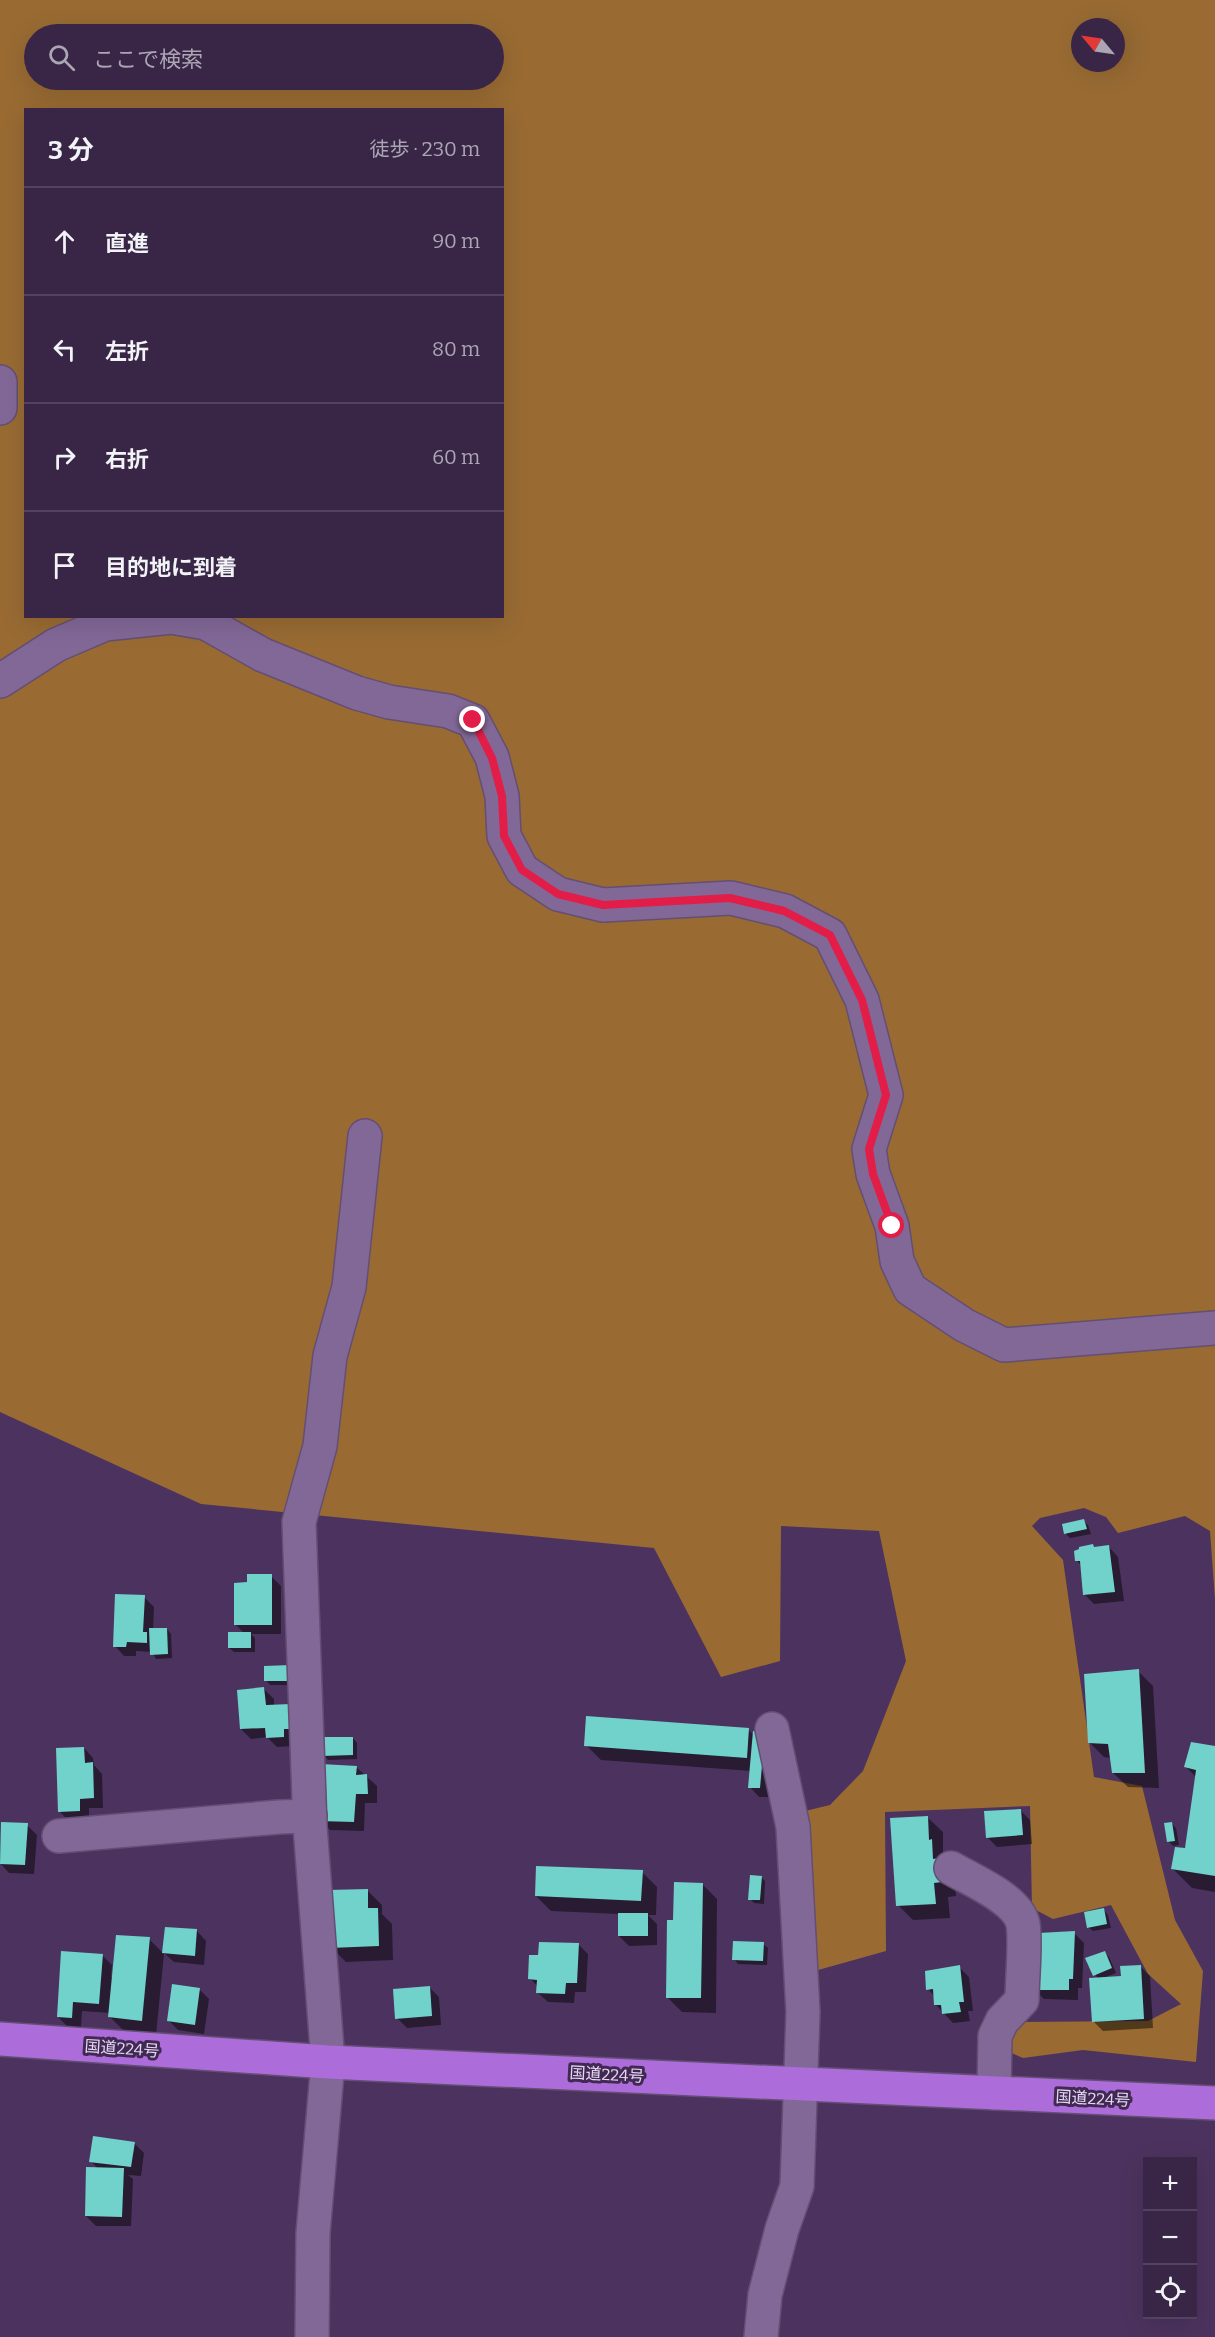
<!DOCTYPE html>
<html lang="ja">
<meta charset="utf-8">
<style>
body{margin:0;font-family:Bitter,"Noto Sans JP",serif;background:#402e4e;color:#f1f3f6}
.controls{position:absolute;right:18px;bottom:18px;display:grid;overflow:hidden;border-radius:0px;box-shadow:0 6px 24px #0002}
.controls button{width:54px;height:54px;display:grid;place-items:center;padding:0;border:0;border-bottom:2px solid #534360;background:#392647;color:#f1f3f6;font:30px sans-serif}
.compass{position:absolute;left:1071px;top:18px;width:54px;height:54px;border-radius:50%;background:#392647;box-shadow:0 6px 24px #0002;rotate:299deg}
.stop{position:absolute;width:18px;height:18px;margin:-14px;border:4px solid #e11d48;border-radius:50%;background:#fff}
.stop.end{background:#e11d48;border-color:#fff;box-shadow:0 2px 6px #0008}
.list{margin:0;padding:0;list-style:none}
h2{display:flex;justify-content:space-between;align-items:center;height:78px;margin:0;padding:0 24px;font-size:26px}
h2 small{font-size:20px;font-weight:400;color:#aba5b4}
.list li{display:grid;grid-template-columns:39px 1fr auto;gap:18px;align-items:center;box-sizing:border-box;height:108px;padding:0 24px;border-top:2px solid #534360}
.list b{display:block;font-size:22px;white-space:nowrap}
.list em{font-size:20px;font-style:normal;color:#aba5b4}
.icon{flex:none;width:33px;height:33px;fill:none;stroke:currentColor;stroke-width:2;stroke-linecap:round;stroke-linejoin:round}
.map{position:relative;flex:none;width:1215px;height:2337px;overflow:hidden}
.search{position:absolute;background:#392647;box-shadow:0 6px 24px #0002;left:24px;top:24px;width:480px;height:66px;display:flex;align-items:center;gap:15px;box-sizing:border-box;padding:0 21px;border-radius:33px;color:#aba5b4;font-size:22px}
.panel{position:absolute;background:#392647;box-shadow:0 6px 24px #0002;left:24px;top:108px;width:480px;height:510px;border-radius:0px}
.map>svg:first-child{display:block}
</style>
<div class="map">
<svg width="1215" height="2337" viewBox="0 0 1215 2337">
<rect width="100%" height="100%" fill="#4c335f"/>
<!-- forest -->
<path fill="#996b33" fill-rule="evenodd" d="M 0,0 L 1215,0 L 1215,1599 L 1210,1531 L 1185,1516 L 1118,1533 L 1106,1517 L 1084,1508 L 1040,1518 L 1032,1526 L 1063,1560 L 1094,1777 L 1142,1786 L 1175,1920 L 1203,1971 L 1196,2062 L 1083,2050 L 1023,2058 L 1009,2052 L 1016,2022 L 1148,2021 L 1181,2004 L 1148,1974 L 1111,1905 L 1053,1919 L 1032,1908 L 1030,1806 L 885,1812 L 886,1951 L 811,1972 L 801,1812 L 830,1805 L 863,1771 L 906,1661 L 879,1531 L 781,1526 L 780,1661 L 721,1677 L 654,1548 L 201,1504 L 0,1412 ZM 1080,27 L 1116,27 L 1116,63 L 1080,63 ZM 34,34 L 494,34 L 494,80 L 34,80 ZM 26,110 L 502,110 L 502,616 L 26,616 Z"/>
<!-- shadow -->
<g fill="#0007">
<path d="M 1083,1521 L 1088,1525 L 1091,1534 L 1070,1538 L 1066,1534 Z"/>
<path d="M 1093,1546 L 1096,1549 L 1109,1547 L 1118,1557 L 1124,1601 L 1094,1604 L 1084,1594 L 1082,1566 L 1077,1561 Z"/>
<path d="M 271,1576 L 281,1586 L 281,1634 L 251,1634 L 255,1638 L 255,1652 L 234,1652 L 229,1648 L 245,1634 L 235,1624 Z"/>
<path d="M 144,1597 L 154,1607 L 153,1630 L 167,1629 L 171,1634 L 172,1658 L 156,1659 L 152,1652 L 136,1651 L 136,1656 L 124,1656 L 115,1646 Z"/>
<path d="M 265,1667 L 295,1685 L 270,1685 L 266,1680 Z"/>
<path d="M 1138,1671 L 1153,1686 L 1159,1788 L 1128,1787 L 1113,1773 L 1111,1758 L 1104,1757 L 1090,1743 Z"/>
<path d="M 264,1689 L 274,1699 L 274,1706 L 290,1705 L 293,1746 L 277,1747 L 267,1737 L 251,1739 L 241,1729 Z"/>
<path d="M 748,1729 L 754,1736 L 774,1743 L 769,1797 L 759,1797 L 750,1787 L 751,1771 L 601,1760 L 586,1745 Z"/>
<path d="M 353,1738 L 357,1743 L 357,1759 L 328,1760 L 324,1755 Z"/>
<path d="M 84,1748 L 93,1758 L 94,1765 L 102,1774 L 103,1808 L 89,1808 L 89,1820 L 69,1821 L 60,1812 Z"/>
<path d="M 1215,1748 L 1215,1892 L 1192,1888 L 1172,1868 L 1186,1850 L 1197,1778 L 1186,1767 Z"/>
<path d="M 356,1767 L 377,1786 L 377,1803 L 365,1803 L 364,1831 L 330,1830 L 320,1820 Z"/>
<path d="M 1020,1810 L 1030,1820 L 1032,1844 L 997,1847 L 987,1837 Z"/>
<path d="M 928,1818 L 943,1832 L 943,1852 L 954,1874 L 956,1896 L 948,1897 L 950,1918 L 913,1920 L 898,1905 Z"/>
<path d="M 2,1823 L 27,1825 L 37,1835 L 34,1874 L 9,1873 L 0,1863 Z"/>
<path d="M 1171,1823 L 1176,1828 L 1179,1845 L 1173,1846 L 1168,1841 Z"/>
<path d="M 642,1872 L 657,1887 L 656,1915 L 648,1915 L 657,1924 L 657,1945 L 629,1946 L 619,1936 L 619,1914 L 551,1911 L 536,1896 Z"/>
<path d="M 761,1877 L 765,1881 L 764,1904 L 754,1903 L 750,1899 Z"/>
<path d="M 702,1884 L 717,1899 L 716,2013 L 682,2012 L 667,1997 L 675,1921 Z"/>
<path d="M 367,1890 L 382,1905 L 382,1914 L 392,1924 L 393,1960 L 346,1962 L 331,1947 Z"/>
<path d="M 1104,1910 L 1108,1915 L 1111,1928 L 1093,1931 L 1088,1927 Z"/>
<path d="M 197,1931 L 206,1941 L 204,1965 L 174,1962 L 164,1953 Z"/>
<path d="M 1074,1933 L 1084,1943 L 1082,1988 L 1078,1988 L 1078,2000 L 1044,1999 L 1034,1989 Z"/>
<path d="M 149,1939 L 164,1954 L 156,2035 L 125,2032 L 110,2017 L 110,2013 L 82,2011 L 81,2027 L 68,2027 L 58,2017 L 102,1955 L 112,1965 L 111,1977 L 114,1977 Z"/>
<path d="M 578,1944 L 588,1954 L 586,1992 L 575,1992 L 574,2003 L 548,2002 L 538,1993 L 538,1987 L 530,1978 L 540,1957 Z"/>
<path d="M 763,1944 L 768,1948 L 767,1965 L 738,1964 L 734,1959 Z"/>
<path d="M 1104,1952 L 1109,1957 L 1116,1973 L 1103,1978 L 1123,1977 L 1141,1967 L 1150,1976 L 1153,2028 L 1103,2031 L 1093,2021 L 1098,1979 L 1087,1959 Z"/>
<path d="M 959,1967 L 969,1977 L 973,2011 L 968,2011 L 970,2021 L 953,2023 L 936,2005 L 935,1997 L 928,1989 Z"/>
<path d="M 429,1987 L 439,1997 L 441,2025 L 407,2028 L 397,2018 Z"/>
<path d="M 199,1989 L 209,1999 L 204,2034 L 178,2030 L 169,2021 Z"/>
<path d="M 134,2143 L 144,2153 L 141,2176 L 128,2175 L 133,2179 L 131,2226 L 96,2226 L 86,2216 L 98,2169 L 91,2161 Z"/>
</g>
<!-- building -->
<g fill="#70d2ca">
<path d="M 1084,1519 L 1087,1529 L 1064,1534 L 1062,1524 Z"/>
<path d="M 1093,1544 L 1094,1547 L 1109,1545 L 1115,1592 L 1083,1595 L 1080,1561 L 1075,1561 L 1074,1551 L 1079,1549 L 1079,1547 Z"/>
<path d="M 247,1574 L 272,1574 L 272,1625 L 234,1625 L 234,1583 L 247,1582 Z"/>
<path d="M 115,1594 L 145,1595 L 143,1632 L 147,1632 L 147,1643 L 127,1642 L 126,1647 L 113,1647 Z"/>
<path d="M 149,1628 L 167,1628 L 168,1654 L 150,1655 Z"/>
<rect x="228" y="1632" width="23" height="16"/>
<path d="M 291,1665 L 291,1681 L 264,1681 L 264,1666 Z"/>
<path d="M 1139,1669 L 1145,1773 L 1112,1773 L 1108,1744 L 1088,1743 L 1084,1674 Z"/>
<path d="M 264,1687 L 266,1705 L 291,1704 L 293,1729 L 284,1729 L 284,1737 L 266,1738 L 265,1728 L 240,1729 L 237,1690 Z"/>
<path d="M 586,1716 L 749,1728 L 747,1758 L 584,1746 Z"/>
<path d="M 753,1731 L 765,1732 L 760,1788 L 748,1788 Z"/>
<path d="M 322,1737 L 353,1737 L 353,1755 L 322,1756 Z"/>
<path d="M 1191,1742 L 1215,1746 L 1215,1876 L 1171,1869 L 1175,1847 L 1185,1848 L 1196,1770 L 1184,1767 Z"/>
<path d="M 84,1747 L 85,1763 L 93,1762 L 94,1798 L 80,1799 L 80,1811 L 58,1812 L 56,1748 Z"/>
<path d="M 321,1764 L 357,1766 L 356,1775 L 367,1774 L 368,1794 L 356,1794 L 354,1822 L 318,1821 Z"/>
<path d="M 1021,1809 L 1023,1835 L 986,1838 L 984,1811 Z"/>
<path d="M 928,1816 L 929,1840 L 932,1839 L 933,1859 L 939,1858 L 942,1882 L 934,1883 L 936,1904 L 896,1906 L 890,1818 Z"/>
<path d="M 1,1822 L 28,1823 L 25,1865 L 0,1864 Z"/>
<path d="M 1172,1822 L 1175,1841 L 1167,1842 L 1164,1823 Z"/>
<path d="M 536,1866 L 643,1870 L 641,1901 L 535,1896 Z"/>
<path d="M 750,1875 L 762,1876 L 760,1900 L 748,1900 Z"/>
<path d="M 674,1882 L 703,1883 L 701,1998 L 666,1998 L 667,1920 L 673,1920 Z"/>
<path d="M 368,1889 L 368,1908 L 378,1908 L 379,1946 L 330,1948 L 328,1890 Z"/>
<path d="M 1104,1908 L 1107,1924 L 1087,1928 L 1084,1912 Z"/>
<rect x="618" y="1913" width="30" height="23"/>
<path d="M 165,1927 L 197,1929 L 195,1956 L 162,1953 Z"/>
<path d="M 1075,1931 L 1073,1979 L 1069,1979 L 1069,1990 L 1032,1990 L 1038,1933 Z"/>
<path d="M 116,1935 L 150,1937 L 142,2021 L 108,2017 Z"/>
<path d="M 733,1941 L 764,1942 L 763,1961 L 732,1960 Z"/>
<path d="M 539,1942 L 579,1943 L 577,1983 L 566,1983 L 565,1994 L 536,1993 L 537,1980 L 528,1979 L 529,1955 L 538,1955 Z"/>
<path d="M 61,1951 L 103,1954 L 99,2004 L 73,2002 L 72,2018 L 57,2017 Z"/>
<path d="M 1105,1951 L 1112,1968 L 1093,1976 L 1085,1958 Z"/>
<path d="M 960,1965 L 964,2002 L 959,2002 L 961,2012 L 942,2014 L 941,2005 L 934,2005 L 933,1989 L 926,1990 L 925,1971 Z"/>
<path d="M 1141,1965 L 1144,2019 L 1092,2022 L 1089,1978 L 1121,1976 L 1120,1966 Z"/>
<path d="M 172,1984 L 200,1988 L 195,2025 L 167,2021 Z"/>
<path d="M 430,1986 L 432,2016 L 395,2019 L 393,1989 Z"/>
<path d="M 93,2136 L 135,2142 L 131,2167 L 89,2162 Z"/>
<path d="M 86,2167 L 124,2168 L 122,2217 L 85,2216 Z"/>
</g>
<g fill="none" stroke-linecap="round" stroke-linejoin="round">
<!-- minor casing -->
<g stroke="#644e74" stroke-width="36">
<g id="minor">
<path d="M 0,382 L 0,408"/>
<path d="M 0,681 L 56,645 L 105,624 L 171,617 L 206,623 L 263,655 L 357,693 L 389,702 L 448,711 L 473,721 L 492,757 L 502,796 L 504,836 L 522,870 L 558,894 L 603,905 L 731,898 L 785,911 L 830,935 L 862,1000 L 886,1095 L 869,1149 L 873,1174 L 892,1226 L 897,1261 L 910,1289 L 964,1325 L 1004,1345 L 1215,1328"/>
<path d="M 59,1836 L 279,1817 L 310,1816"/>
<path d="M 951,1868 C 971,1880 1018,1899 1023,1924 C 1026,1943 1022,1979 1022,2000 L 1002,2021 L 995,2036 L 994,2093"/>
<path d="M 312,2337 L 313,2233 L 328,2062 L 310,1826 L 299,1522 L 320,1446 L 330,1356 L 349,1287 L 365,1136"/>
<path d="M 761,2337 L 765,2295 L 782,2229 L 797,2186 L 803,2012 L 793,1827 L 772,1729"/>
</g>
</g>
<!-- highway casing -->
<g stroke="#644e74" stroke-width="36">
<path id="highway" d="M 0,2039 L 328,2062 L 1215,2103"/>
</g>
<!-- minor -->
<use href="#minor" stroke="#826897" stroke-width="33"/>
<!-- highway -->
<use href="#highway" stroke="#ac6dda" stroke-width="33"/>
</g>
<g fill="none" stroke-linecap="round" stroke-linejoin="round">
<!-- route -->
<path stroke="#e11d48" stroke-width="8" d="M 473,720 L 492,758 L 502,796 L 504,836 L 522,870 L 558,894 L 603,905 L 730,898 L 784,911 L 830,935 L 862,1000 L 886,1095 L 869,1149 L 873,1174 L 892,1226"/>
</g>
<g text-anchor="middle" stroke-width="6" stroke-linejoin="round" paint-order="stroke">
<!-- street labels -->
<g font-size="16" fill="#e6d8f2" stroke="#412953">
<text transform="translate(122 2048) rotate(4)" y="6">国道224号</text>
<text transform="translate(607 2074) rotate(3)" y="6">国道224号</text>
<text transform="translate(1093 2098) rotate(3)" y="6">国道224号</text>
</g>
</g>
</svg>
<div class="controls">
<button>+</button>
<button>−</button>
<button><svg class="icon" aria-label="locate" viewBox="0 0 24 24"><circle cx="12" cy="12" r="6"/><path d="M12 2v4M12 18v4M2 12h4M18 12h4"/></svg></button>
</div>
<svg class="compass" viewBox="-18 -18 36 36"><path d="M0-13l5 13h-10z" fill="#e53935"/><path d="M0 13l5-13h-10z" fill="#aba5b4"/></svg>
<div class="stop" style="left:892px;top:1226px"></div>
<div class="stop end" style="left:473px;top:720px"></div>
<div class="search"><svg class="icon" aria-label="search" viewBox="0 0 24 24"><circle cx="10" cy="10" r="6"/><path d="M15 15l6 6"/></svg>ここで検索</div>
<section class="panel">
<h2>3 分<small>徒歩 · 230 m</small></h2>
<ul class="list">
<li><svg class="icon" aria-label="ahead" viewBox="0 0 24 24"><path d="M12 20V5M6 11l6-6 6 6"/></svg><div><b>直進</b></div><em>90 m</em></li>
<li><svg class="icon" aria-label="left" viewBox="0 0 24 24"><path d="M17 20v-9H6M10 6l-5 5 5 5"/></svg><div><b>左折</b></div><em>80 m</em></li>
<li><svg class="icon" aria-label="right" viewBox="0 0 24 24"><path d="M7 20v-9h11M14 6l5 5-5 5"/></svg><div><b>右折</b></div><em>60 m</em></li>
<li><svg class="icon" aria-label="arrive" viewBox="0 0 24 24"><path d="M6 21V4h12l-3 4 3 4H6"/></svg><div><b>目的地に到着</b></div></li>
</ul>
</section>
</div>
